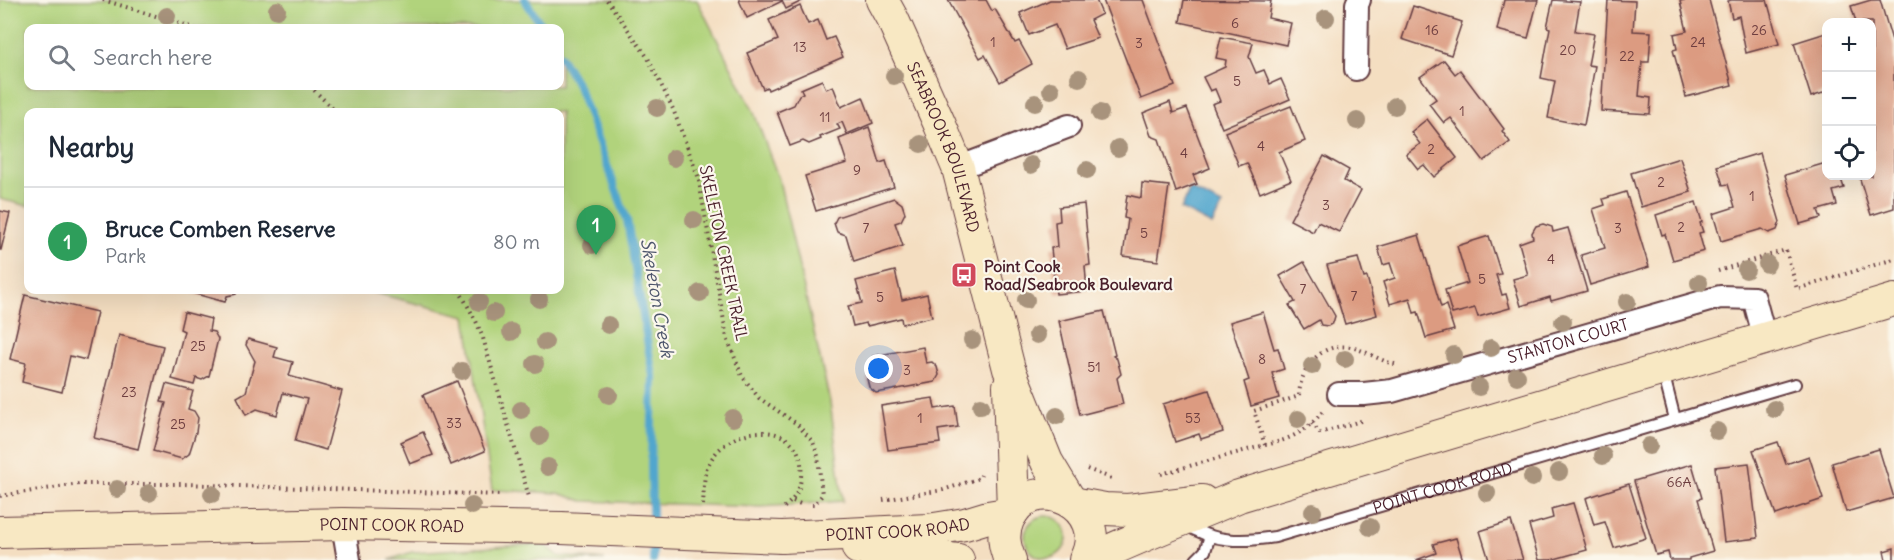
<!DOCTYPE html>
<meta charset="utf-8">
<style>
body{margin:0;font-family:Delius,sans-serif;background:#f6f6f7;color:#1f2937}
.controls{position:absolute;right:18px;top:18px;display:grid;overflow:hidden;border-radius:12px;box-shadow:0 6px 24px #0002}
.controls button{width:54px;height:54px;display:grid;place-items:center;padding:0;border:0;border-bottom:2px solid #e0e1e3;background:#fff;color:#1f2937;font:30px sans-serif}
.you{position:absolute;left:879px;top:369px;width:21px;height:21px;margin:-15px;border:4px solid #fff;border-radius:50%;background:#1a73e8;box-shadow:0 0 0 9px #1a73e833}
.badge{display:grid;place-items:center;width:39px;height:39px;border-radius:50%;background:#d93025;color:#fff;font-size:20px;font-weight:700}
.pin{position:absolute;translate:-50% -50px;filter:drop-shadow(0 2px 3px #0008)}
.pin::after{content:'';position:absolute;top:32px;width:21px;height:18px;background:inherit;clip-path:polygon(0 0,100% 0,50% 100%)}
.list{margin:0;padding:0;list-style:none}
h2{display:flex;justify-content:space-between;align-items:center;height:78px;margin:0;padding:0 24px;font-size:26px}
h2 small{font-size:20px;font-weight:400;color:#747a83}
.list li{display:grid;grid-template-columns:39px 1fr auto;gap:18px;align-items:center;box-sizing:border-box;height:108px;padding:0 24px;border-top:2px solid #e0e1e3}
.list b{display:block;font-size:22px;white-space:nowrap}
.list p{margin:0;font-size:20px;white-space:nowrap;color:#747a83}
.list em{font-size:20px;font-style:normal;color:#747a83}
.icon{flex:none;width:33px;height:33px;fill:none;stroke:currentColor;stroke-width:2;stroke-linecap:round;stroke-linejoin:round}
.map{position:relative;flex:none;width:1894px;height:560px;overflow:hidden}
.search{position:absolute;background:#fff;box-shadow:0 6px 24px #0002;left:24px;top:24px;width:540px;height:66px;display:flex;align-items:center;gap:15px;box-sizing:border-box;padding:0 21px;border-radius:12px;color:#747a83;font-size:22px}
.panel{position:absolute;background:#fff;box-shadow:0 6px 24px #0002;left:24px;top:108px;width:540px;height:186px;border-radius:12px}
.map>svg:first-child{display:block}
</style>
<div class="map">
<svg width="1894" height="560" viewBox="0 0 1894 560">
<rect width="100%" height="100%" fill="#fbf7ec"/>
<filter id="ink" filterUnits="userSpaceOnUse"><feTurbulence type="fractalNoise" baseFrequency=".0167" numOctaves="2"/><feDisplacementMap in="SourceGraphic" scale="12" xChannelSelector="R" yChannelSelector="G"/><feConvolveMatrix kernelMatrix="1 2 1 2 8 2 1 2 1" color-interpolation-filters="sRGB"/></filter>
<filter id="wash" filterUnits="userSpaceOnUse"><feTurbulence type="fractalNoise" baseFrequency=".008" numOctaves="4" result="noise"/><feDisplacementMap in="SourceGraphic" scale="24" xChannelSelector="R" yChannelSelector="G"/><feGaussianBlur stdDeviation="1.35" result="paint"/><feColorMatrix in="noise" values="0 0 0 0 0 0 0 0 0 0 0 0 0 0 0 0 0 1.4 0 .05"/><feComposite in="paint" operator="in"/></filter>
<g filter="url(#wash)">
<rect width="100%" height="100%" fill="#f4dec1"/>
<!-- green -->
<g fill="#b1d37c" stroke="#7e7954" stroke-width="1.5" fill-rule="evenodd">
<path d="M 0,0 L 697,0 L 753,110 L 779,180 L 830,402 L 843,501 L 761,507 L 583,501 L 558,493 L 492,490 L 466,316 L 363,290 L 560,290 L 560,112 L 28,112 L 28,206 L 0,199 ZM 560,28 L 560,86 L 28,86 L 28,28 Z"/>
<circle cx="1046" cy="537" r="21"/>
<path d="M 544,544 L 559,556 L 605,560 L 389,560 L 412,552 Z"/>
</g>
<!-- water -->
<path fill="#51a6cd" stroke="#4e627c" stroke-width="1.5" d="M 1190,189 L 1222,205 L 1212,225 L 1181,209 Z"/>
<g fill="none" stroke-linecap="round" stroke-linejoin="round">
<!-- stream -->
<g stroke="#51a6cd" stroke-width="8">
<path d="M 525,0 L 543,28"/>
<path d="M 560,56 L 578,86 L 627,220 L 653,376 L 651,463 L 653,560"/>
</g>
</g>
<g id="blocks">
<!-- building -->
<g fill="#dc9b81">
<path d="M 739,0 L 804,0 L 786,9 L 782,1 L 747,18 Z"/>
<path d="M 948,0 L 986,0 L 992,11 L 995,9 L 1015,43 L 1019,41 L 1032,64 L 1000,82 L 985,55 L 980,58 Z"/>
<path d="M 1050,0 L 1096,0 L 1102,14 L 1090,20 L 1098,38 L 1065,49 L 1055,25 L 1029,35 L 1020,13 Z"/>
<path d="M 1103,0 L 1143,0 L 1175,86 L 1141,99 Z"/>
<path d="M 1184,0 L 1271,1 L 1268,18 L 1291,23 L 1286,45 L 1180,22 Z"/>
<path d="M 1504,0 L 1538,0 L 1528,38 L 1497,30 Z"/>
<path d="M 1553,0 L 1580,2 L 1575,31 L 1594,34 L 1588,65 L 1595,66 L 1584,125 L 1548,118 L 1555,81 L 1541,78 L 1550,28 L 1547,27 Z"/>
<path d="M 1608,0 L 1635,1 L 1633,31 L 1651,32 L 1649,62 L 1642,62 L 1639,96 L 1651,98 L 1650,114 L 1601,111 Z"/>
<path d="M 1685,0 L 1709,0 L 1732,85 L 1686,97 L 1673,50 L 1677,49 L 1674,34 L 1687,31 L 1680,1 Z"/>
<path d="M 1731,0 L 1767,0 L 1779,44 L 1746,53 L 1739,16 L 1732,18 L 1728,1 Z"/>
<path d="M 1871,0 L 1880,0 L 1894,47 L 1894,208 L 1871,215 L 1859,176 L 1872,176 L 1872,22 L 1856,22 L 1851,6 Z"/>
<path d="M 800,6 L 808,24 L 818,20 L 826,40 L 834,37 L 843,57 L 768,90 L 767,87 L 763,89 L 747,53 L 778,40 L 769,20 Z"/>
<path d="M 1413,6 L 1462,22 L 1451,55 L 1402,39 Z"/>
<path d="M 1826,33 L 1826,92 L 1811,97 L 1794,43 Z"/>
<path d="M 1221,37 L 1253,43 L 1249,57 L 1256,73 L 1264,70 L 1270,84 L 1281,79 L 1290,99 L 1222,128 L 1212,104 L 1220,101 L 1215,89 L 1210,91 L 1203,77 L 1225,67 L 1226,60 L 1216,58 Z"/>
<path d="M 1444,60 L 1455,74 L 1460,70 L 1504,129 L 1502,131 L 1510,142 L 1484,161 L 1451,118 L 1444,123 L 1429,104 L 1436,99 L 1420,77 Z"/>
<path d="M 822,80 L 826,89 L 833,86 L 841,107 L 863,97 L 873,123 L 847,134 L 842,122 L 837,124 L 840,129 L 820,137 L 821,139 L 809,144 L 803,141 L 790,146 L 777,112 L 794,105 L 799,95 L 803,93 L 801,89 Z"/>
<path d="M 1170,102 L 1173,113 L 1187,108 L 1210,168 L 1193,175 L 1197,184 L 1176,192 L 1159,139 L 1151,136 L 1143,113 Z"/>
<path d="M 1291,106 L 1305,141 L 1279,152 L 1291,180 L 1260,193 L 1247,163 L 1239,166 L 1225,132 Z"/>
<path d="M 1427,119 L 1457,158 L 1434,177 L 1424,165 L 1418,169 L 1406,154 L 1420,144 L 1411,132 Z"/>
<path d="M 869,127 L 880,163 L 886,161 L 894,187 L 816,211 L 805,176 L 847,163 L 839,139 Z"/>
<path d="M 1760,153 L 1780,222 L 1777,230 L 1769,233 L 1762,229 L 1721,241 L 1713,214 L 1735,207 L 1728,184 L 1723,185 L 1717,166 Z"/>
<path d="M 1324,156 L 1349,170 L 1344,181 L 1361,190 L 1339,232 L 1318,222 L 1313,232 L 1290,220 Z"/>
<path d="M 1680,158 L 1691,192 L 1641,207 L 1631,173 Z"/>
<path d="M 1826,163 L 1826,176 L 1840,176 L 1844,188 L 1833,191 L 1837,205 L 1818,210 L 1821,218 L 1800,224 L 1785,175 Z"/>
<path d="M 1142,183 L 1169,186 L 1158,261 L 1123,256 L 1128,219 L 1124,218 L 1127,195 L 1141,198 Z"/>
<path d="M 1626,192 L 1649,267 L 1590,285 L 1581,255 L 1605,248 L 1593,209 L 1605,205 L 1603,199 Z"/>
<path d="M 894,198 L 902,204 L 905,213 L 901,221 L 895,223 L 903,246 L 854,262 L 846,235 L 837,232 L 834,223 L 837,217 Z"/>
<path d="M 1696,202 L 1702,222 L 1700,223 L 1703,232 L 1699,233 L 1704,251 L 1673,260 L 1665,234 L 1662,235 L 1656,215 Z"/>
<path d="M 1084,204 L 1090,265 L 1085,266 L 1087,291 L 1056,294 L 1051,248 L 1057,247 L 1055,222 L 1060,221 L 1059,207 Z"/>
<path d="M 0,211 L 10,213 L 1,250 L 0,250 Z"/>
<path d="M 1543,224 L 1552,227 L 1553,232 L 1568,228 L 1587,291 L 1551,301 L 1550,297 L 1521,306 L 1513,279 L 1528,275 L 1519,243 L 1533,238 L 1532,233 L 1536,226 Z"/>
<path d="M 1419,235 L 1441,307 L 1446,305 L 1454,330 L 1426,338 L 1418,312 L 1414,313 L 1410,298 L 1390,304 L 1383,282 L 1395,278 L 1390,263 L 1383,265 L 1378,247 Z"/>
<path d="M 1489,236 L 1501,274 L 1496,275 L 1502,295 L 1506,294 L 1510,308 L 1478,317 L 1475,308 L 1452,314 L 1445,290 L 1468,283 L 1457,246 Z"/>
<path d="M 1358,258 L 1364,278 L 1367,277 L 1377,315 L 1345,324 L 1327,265 Z"/>
<path d="M 1304,262 L 1335,316 L 1333,323 L 1328,326 L 1321,325 L 1319,320 L 1304,329 L 1289,305 L 1295,302 L 1280,276 Z"/>
<path d="M 895,271 L 902,300 L 927,294 L 932,317 L 902,324 L 901,318 L 867,326 L 866,323 L 853,326 L 848,306 L 862,303 L 856,281 Z"/>
<path d="M 185,290 L 237,290 L 236,294 L 227,296 L 225,302 L 185,291 Z"/>
<path d="M 25,295 L 97,312 L 86,360 L 70,356 L 62,392 L 22,382 L 26,363 L 10,359 Z"/>
<path d="M 1104,311 L 1115,355 L 1113,356 L 1117,359 L 1121,374 L 1117,378 L 1123,404 L 1080,415 L 1059,321 Z"/>
<path d="M 184,312 L 211,319 L 209,331 L 214,332 L 218,339 L 209,376 L 202,380 L 196,378 L 194,385 L 172,379 L 184,331 L 180,329 Z"/>
<path d="M 1263,312 L 1274,349 L 1278,348 L 1284,369 L 1272,373 L 1279,398 L 1251,406 L 1244,382 L 1249,380 L 1230,322 Z"/>
<path d="M 119,335 L 163,346 L 138,449 L 94,438 Z"/>
<path d="M 248,339 L 277,347 L 274,357 L 293,362 L 289,376 L 342,391 L 326,450 L 295,441 L 307,399 L 283,393 L 277,415 L 257,409 L 246,415 L 237,397 L 246,392 L 255,361 L 246,345 Z"/>
<path d="M 923,347 L 926,363 L 932,362 L 937,367 L 939,375 L 935,382 L 876,393 L 869,387 L 867,379 L 872,373 L 876,373 L 873,356 Z"/>
<path d="M 457,381 L 485,451 L 451,465 L 423,395 Z"/>
<path d="M 166,384 L 193,391 L 188,409 L 194,411 L 198,418 L 196,432 L 189,454 L 182,459 L 153,451 L 166,403 L 161,402 Z"/>
<path d="M 1209,390 L 1223,432 L 1201,439 L 1199,434 L 1175,442 L 1163,404 Z"/>
<path d="M 933,398 L 935,409 L 955,406 L 958,427 L 938,430 L 940,443 L 888,450 L 881,406 Z"/>
<path d="M 423,432 L 433,455 L 410,464 L 401,442 Z"/>
<path d="M 1778,442 L 1786,464 L 1809,456 L 1823,499 L 1776,515 L 1753,450 Z"/>
<path d="M 1879,449 L 1894,498 L 1846,512 L 1832,463 Z"/>
<path d="M 1749,463 L 1758,538 L 1724,542 L 1715,467 Z"/>
<path d="M 1692,464 L 1702,498 L 1698,499 L 1713,551 L 1689,558 L 1689,560 L 1670,560 L 1668,552 L 1656,555 L 1634,481 Z"/>
<path d="M 1629,484 L 1646,538 L 1614,548 L 1605,522 L 1594,525 L 1586,498 Z"/>
<path d="M 1573,503 L 1587,550 L 1551,560 L 1539,560 L 1529,525 L 1553,518 L 1551,509 Z"/>
<path d="M 1511,521 L 1523,560 L 1489,560 L 1480,531 Z"/>
<path d="M 1456,538 L 1463,560 L 1416,560 L 1436,553 L 1433,544 Z"/>
<path d="M 1894,548 L 1894,560 L 1886,560 L 1884,551 Z"/>
</g>
</g>
</g>
<g filter="url(#ink)">
<use href="#blocks" fill-opacity="0" stroke="#643c42" stroke-width="1.5"/>
<g fill="none" stroke-linecap="round" stroke-linejoin="round">
<!-- lane casing -->
<g stroke="#643c42" stroke-width="14">
<g id="lane">
<path d="M 1663,372 L 1675,419"/>
<path id="s1" d="M 1185,524 C 1213,543 1243,542 1275,537 L 1795,384"/>
<path d="M 1196,560 L 1205,551 L 1210,536"/>
</g>
</g>
<!-- street casing -->
<g stroke="#643c42" stroke-width="26">
<g id="street">
<path d="M 1356,69 L 1357,4 L 1359,0"/>
<path d="M 958,168 L 1069,126"/>
<path id="s2" d="M 1339,394 L 1364,394 L 1392,391 L 1720,297 L 1754,298 L 1765,339"/>
<path d="M 343,524 L 349,560"/>
</g>
</g>
<!-- secondary casing -->
<g stroke="#643c42" stroke-width="34">
<g id="secondary">
<path id="s3" d="M 882,0 L 893,20 L 940,125 L 958,168 L 1009,369 L 1047,462 L 1071,502"/>
<path d="M 1009,386 L 1013,511"/>
<path d="M 1072,503 L 1105,509 L 1128,510 L 1202,501"/>
<path id="s4" d="M 0,532 L 343,524 L 561,528"/>
<path id="s5" d="M 782,537 L 928,530 L 965,524 L 988,517 L 1012,513"/>
<path d="M 858,548 L 958,560"/>
<path d="M 1010,560 C 1004,546 1002,534 1008,520 C 1032,466 1113,507 1085,560"/>
<path d="M 1090,560 C 1138,536 1189,518 1239,496 L 1894,300"/>
</g>
</g>
<!-- path -->
<g stroke="#643c42" stroke-width="4" stroke-dasharray="1.5 4.5" stroke-linecap="butt">
<path d="M 103,0 L 195,28"/>
<path d="M 607,0 L 648,58 L 673,109 L 698,176 L 727,338 L 742,376 L 759,398 L 797,424 L 813,442 L 818,456 L 822,495 L 814,505 L 810,505"/>
<path d="M 310,86 L 336,112"/>
<path d="M 1718,271 L 1786,250 L 1797,289 L 1894,259"/>
<path d="M 459,290 L 476,321 L 483,338 L 529,497 L 531,497"/>
<path d="M 1312,423 L 1320,433 L 1364,420"/>
<path d="M 1265,445 C 1290,440 1307,431 1324,410"/>
<path d="M 1087,469 L 1111,478"/>
<path d="M 1161,474 L 1265,445 L 1254,411 L 1299,396 C 1300,369 1320,342 1350,347 C 1366,350 1379,361 1395,364"/>
<path d="M 0,496 L 79,484 L 182,484 L 502,495"/>
<path d="M 883,500 L 943,490 L 980,478 L 981,475"/>
<path d="M 793,501 L 803,505"/>
<path d="M 703,505 C 704,493 703,480 707,468 C 725,421 808,416 801,477 C 800,491 794,500 783,508"/>
</g>
<!-- lane -->
<use href="#lane" stroke="#fff" stroke-width="10"/>
<!-- street -->
<use href="#street" stroke="#fff" stroke-width="22"/>
<!-- secondary -->
<use href="#secondary" stroke="#f8e8c3" stroke-width="32"/>
<!-- secondary-bridge casing -->
<g stroke="#643c42" stroke-width="34" stroke-linecap="butt">
<path id="secondary-bridge" d="M 561,528 L 782,537"/>
</g>
<!-- secondary-bridge -->
<use href="#secondary-bridge" stroke="#f8e8c3" stroke-width="32"/>
</g>
<!-- trees -->
<g fill="#a8937c">
<circle cx="277" cy="10" r="9"/>
<circle cx="167" cy="16" r="9"/>
<circle cx="1326" cy="18" r="9"/>
<circle cx="894" cy="76" r="9"/>
<circle cx="1079" cy="78" r="9"/>
<circle cx="1051" cy="90" r="9"/>
<circle cx="1035" cy="103" r="9"/>
<circle cx="1395" cy="106" r="9"/>
<circle cx="657" cy="108" r="9"/>
<circle cx="1100" cy="113" r="9"/>
<circle cx="1357" cy="121" r="9"/>
<circle cx="921" cy="144" r="9"/>
<circle cx="1118" cy="148" r="9"/>
<circle cx="674" cy="158" r="9"/>
<circle cx="1031" cy="165" r="9"/>
<circle cx="1087" cy="170" r="9"/>
<circle cx="694" cy="220" r="9"/>
<circle cx="592" cy="245" r="9"/>
<circle cx="1767" cy="264" r="9"/>
<circle cx="1746" cy="270" r="9"/>
<circle cx="1699" cy="283" r="9"/>
<circle cx="700" cy="293" r="9"/>
<circle cx="539" cy="299" r="9"/>
<circle cx="1026" cy="300" r="9"/>
<circle cx="479" cy="302" r="9"/>
<circle cx="1627" cy="302" r="9"/>
<circle cx="494" cy="313" r="9"/>
<circle cx="1563" cy="322" r="9"/>
<circle cx="608" cy="325" r="9"/>
<circle cx="511" cy="332" r="9"/>
<circle cx="1037" cy="335" r="9"/>
<circle cx="972" cy="340" r="9"/>
<circle cx="545" cy="342" r="9"/>
<circle cx="1491" cy="348" r="9"/>
<circle cx="1454" cy="355" r="9"/>
<circle cx="1345" cy="359" r="9"/>
<circle cx="535" cy="364" r="9"/>
<circle cx="1312" cy="366" r="9"/>
<circle cx="462" cy="371" r="9"/>
<circle cx="1517" cy="376" r="9"/>
<circle cx="1479" cy="387" r="9"/>
<circle cx="609" cy="395" r="9"/>
<circle cx="981" cy="406" r="9"/>
<circle cx="1774" cy="409" r="9"/>
<circle cx="521" cy="410" r="9"/>
<circle cx="1057" cy="416" r="9"/>
<circle cx="733" cy="418" r="9"/>
<circle cx="1298" cy="419" r="9"/>
<circle cx="1717" cy="431" r="9"/>
<circle cx="540" cy="436" r="9"/>
<circle cx="1649" cy="446" r="9"/>
<circle cx="1603" cy="456" r="9"/>
<circle cx="548" cy="467" r="9"/>
<circle cx="1559" cy="472" r="9"/>
<circle cx="1532" cy="478" r="9"/>
<circle cx="117" cy="489" r="9"/>
<circle cx="149" cy="493" r="9"/>
<circle cx="1487" cy="493" r="9"/>
<circle cx="212" cy="494" r="9"/>
<circle cx="472" cy="506" r="9"/>
<circle cx="1313" cy="512" r="9"/>
<circle cx="1370" cy="527" r="9"/>
</g>
</g>
<!-- icons -->
<defs>
<g id="bus-square" transform="scale(1.35)"><rect x="-9" y="-9" width="18" height="18" rx="4" fill="#d1495b" stroke="#fbf7ec"/><path d="M-5-6H5V4H4V6H2V4H-2V6H-4V4H-5ZM-3.5-4V0h7V-4ZM-3.5 1.2v1.5H-2V1.2ZM2 1.2v1.5H3.5V1.2Z" fill="#fff"/></g>
</defs>
<g fill-rule="evenodd">
<use href="#bus-square" x="964" y="275"/>
</g>
<g text-anchor="middle" stroke-width="4.5" stroke-linejoin="round" paint-order="stroke">
<!-- number labels -->
<g font-size="14" fill="#6e3e40">
<text x="1235" y="28">6</text>
<text x="1432" y="35">16</text>
<text x="1759" y="35">26</text>
<text x="993" y="47">1</text>
<text x="1698" y="47">24</text>
<text x="1139" y="48">3</text>
<text x="800" y="52">13</text>
<text x="1568" y="55">20</text>
<text x="1627" y="61">22</text>
<text x="1237" y="86">5</text>
<text x="1462" y="116">1</text>
<text x="825" y="122">11</text>
<text x="1261" y="151">4</text>
<text x="1431" y="154">2</text>
<text x="1184" y="158">4</text>
<text x="857" y="175">9</text>
<text x="1661" y="187">2</text>
<text x="1752" y="201">1</text>
<text x="1326" y="210">3</text>
<text x="1681" y="232">2</text>
<text x="866" y="233">7</text>
<text x="1618" y="233">3</text>
<text x="1144" y="238">5</text>
<text x="1551" y="264">4</text>
<text x="1482" y="284">5</text>
<text x="1303" y="294">7</text>
<text x="1354" y="301">7</text>
<text x="880" y="302">5</text>
<text x="198" y="351">25</text>
<text x="1262" y="364">8</text>
<text x="1094" y="372">51</text>
<text x="907" y="375">3</text>
<text x="129" y="397">23</text>
<text x="920" y="423">1</text>
<text x="1193" y="423">53</text>
<text x="454" y="428">33</text>
<text x="178" y="429">25</text>
<text x="1679" y="487">66A</text>
</g>
<!-- street labels -->
<g font-size="16" fill="#4a1f2b" stroke="#fbf7ec">
<text dy="6" stroke="none"><textPath href="#s3" startOffset="160">SEABROOK BOULEVARD</textPath></text>
<text transform="translate(724 253) rotate(78)" y="6">SKELETON CREEK TRAIL</text>
<text dy="6" stroke="none"><textPath href="#s2" startOffset="236">STANTON COURT</textPath></text>
<text dy="6" stroke="none"><textPath href="#s1" startOffset="268">POINT COOK ROAD</textPath></text>
<text dy="6" stroke="none"><textPath href="#s4" startOffset="392">POINT COOK ROAD</textPath></text>
<text dy="6" stroke="none"><textPath href="#s5" startOffset="116">POINT COOK ROAD</textPath></text>
</g>
<!-- poi labels -->
<g font-size="16" font-weight="bold" fill="#4a1f2b" stroke="#fbf7ec" text-anchor="start">
<text x="984" y="272">Point Cook<tspan x="984" dy="18">Road/Seabrook Boulevard</tspan></text>
</g>
<!-- water labels -->
<g font-size="18" font-style="italic" fill="#4d556c" stroke="#fbf7ec">
<text transform="translate(657 298) rotate(80)" y="6">Skeleton Creek</text>
</g>
</g>
</svg>
<div class="controls">
<button>+</button>
<button>−</button>
<button><svg class="icon" aria-label="locate" viewBox="0 0 24 24"><circle cx="12" cy="12" r="6"/><path d="M12 2v4M12 18v4M2 12h4M18 12h4"/></svg></button>
</div>
<div class="you"></div>
<div class="pin badge" style="left:596px;top:255px;background:#2e9e5b">1</div>
<div class="search"><svg class="icon" aria-label="search" viewBox="0 0 24 24"><circle cx="10" cy="10" r="6"/><path d="M15 15l6 6"/></svg>Search here</div>
<section class="panel">
<h2>Nearby<small></small></h2>
<ul class="list">
<li><span class="badge" style="background:#2e9e5b">1</span><div><b>Bruce Comben Reserve</b><p>Park</p></div><em>80 m</em></li>
</ul>
</section>
</div>
